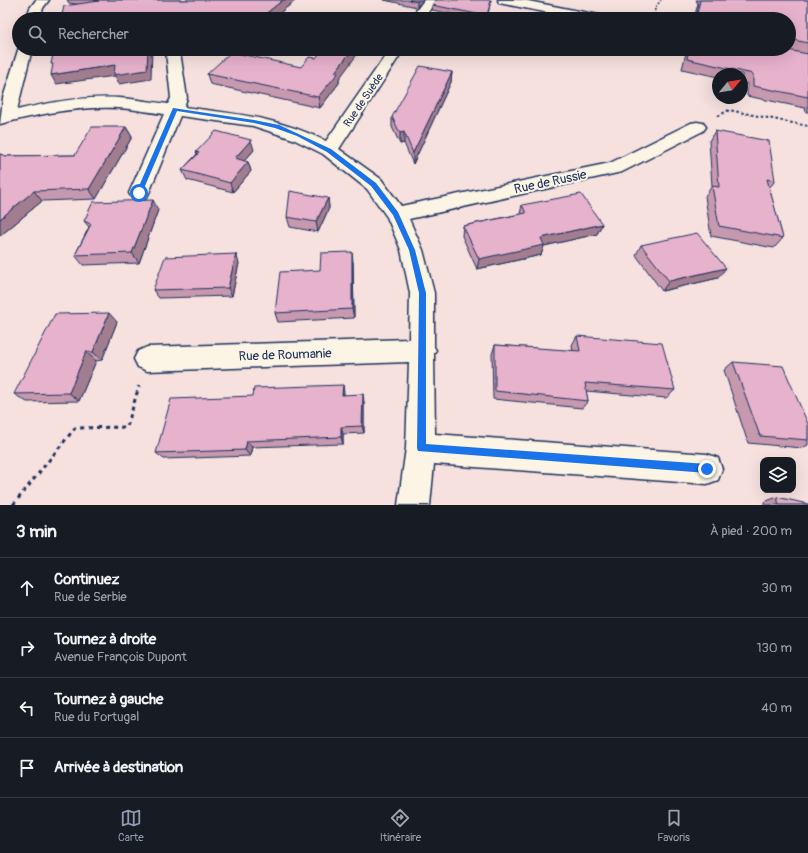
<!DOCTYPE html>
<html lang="fr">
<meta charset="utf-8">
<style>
body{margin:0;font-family:Pangolin,sans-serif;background:#242831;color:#f1f3f6}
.controls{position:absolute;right:12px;bottom:12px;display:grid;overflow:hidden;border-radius:8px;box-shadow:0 4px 16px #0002}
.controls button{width:36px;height:36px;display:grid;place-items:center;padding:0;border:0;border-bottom:1px solid #363941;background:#171b24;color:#f1f3f6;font:20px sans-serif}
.compass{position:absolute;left:712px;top:68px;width:36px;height:36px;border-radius:50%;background:#171b24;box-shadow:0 4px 16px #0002;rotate:60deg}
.stop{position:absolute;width:12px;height:12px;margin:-9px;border:3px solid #1a73e8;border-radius:50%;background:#fff}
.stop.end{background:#1a73e8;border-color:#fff;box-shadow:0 1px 4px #0008}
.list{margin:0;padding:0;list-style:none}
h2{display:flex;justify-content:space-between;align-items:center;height:52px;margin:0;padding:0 16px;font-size:17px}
h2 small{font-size:13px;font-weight:400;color:#9ea1a6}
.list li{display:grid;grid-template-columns:26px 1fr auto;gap:12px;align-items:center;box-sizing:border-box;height:60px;padding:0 16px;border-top:1px solid #363941}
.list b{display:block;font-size:15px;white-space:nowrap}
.list p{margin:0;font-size:13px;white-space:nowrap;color:#9ea1a6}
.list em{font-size:13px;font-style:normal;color:#9ea1a6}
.icon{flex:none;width:22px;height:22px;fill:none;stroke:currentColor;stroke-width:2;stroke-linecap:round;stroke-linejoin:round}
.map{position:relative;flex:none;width:808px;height:505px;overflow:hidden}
.search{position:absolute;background:#171b24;box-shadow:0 4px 16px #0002;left:12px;right:12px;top:12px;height:44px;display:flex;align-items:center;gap:10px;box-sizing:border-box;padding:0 14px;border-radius:22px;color:#9ea1a6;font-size:15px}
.sheet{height:292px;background:#171b24}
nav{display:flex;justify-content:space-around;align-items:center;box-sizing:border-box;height:56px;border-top:1px solid #363941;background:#171b24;font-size:11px;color:#9ea1a6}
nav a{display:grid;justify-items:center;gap:2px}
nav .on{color:#919bb2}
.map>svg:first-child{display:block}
</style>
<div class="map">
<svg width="808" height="505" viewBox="0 0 808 505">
<rect width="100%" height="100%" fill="#f6e1de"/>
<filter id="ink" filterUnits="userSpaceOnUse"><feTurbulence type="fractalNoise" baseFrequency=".025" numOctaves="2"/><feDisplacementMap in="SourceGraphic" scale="8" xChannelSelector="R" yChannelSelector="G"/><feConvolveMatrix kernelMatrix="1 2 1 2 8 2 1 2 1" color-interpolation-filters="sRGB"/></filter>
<g filter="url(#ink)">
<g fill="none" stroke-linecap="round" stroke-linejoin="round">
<!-- minor casing -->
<g stroke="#1b2f5e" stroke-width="3">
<g id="minor">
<path d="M 36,0 L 49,0 L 43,8 L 40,19 L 26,19 L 30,8 Z"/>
<path d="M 424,0 L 436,0 L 424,19 L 410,19 Z"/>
<path d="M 498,0 L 523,0 L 599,15 L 604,16 L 606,19 L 579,19 L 499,3 Z"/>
<path d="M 19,47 L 19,49 L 32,49 L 17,110 C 51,102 85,96 119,98 C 135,99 152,102 168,104 L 171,98 L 166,52 L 168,49 L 178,49 L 180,52 L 187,98 L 184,107 C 237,114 277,117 326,141 L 390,49 L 404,49 L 339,149 L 381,179 L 401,206 L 610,163 L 691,123 L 697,122 L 703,123 L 706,127 L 703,131 L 622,172 L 409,219 L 423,250 L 434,293 L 434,347 L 436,350 L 434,353 L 435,434 L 707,454 L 718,458 L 722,469 L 718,480 L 707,484 L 434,464 L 430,505 L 398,505 L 406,448 L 409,362 L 147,371 L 138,367 L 134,359 L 138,351 L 147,347 L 409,339 L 410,293 L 401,250 L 387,217 L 367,189 L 323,154 L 293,139 L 253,126 L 180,116 L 149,193 L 146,198 L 139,200 L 132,198 L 129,193 L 164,114 C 149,112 133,109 118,108 C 78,106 39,114 0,124 L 3,98 Z"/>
</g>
</g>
<!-- path-far2 -->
<path stroke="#1b2f5e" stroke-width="1.5" stroke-dasharray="2 2" stroke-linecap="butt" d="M 654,19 L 655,8 L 661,0"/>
<!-- path-far1 -->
<path stroke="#1b2f5e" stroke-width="2" stroke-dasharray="2.5 2.5" stroke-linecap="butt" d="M 718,116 L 729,110 L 808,126"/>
<!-- path -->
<path stroke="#1b2f5e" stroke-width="3" stroke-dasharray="4 4" stroke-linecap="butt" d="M 13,505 L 75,428 L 127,427 L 139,386"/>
<!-- minor -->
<use href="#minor" fill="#fcf5e5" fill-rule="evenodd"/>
</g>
<!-- wall -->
<g fill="#c799af" stroke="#1b2f5e">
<path d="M 67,0 L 296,0 L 272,19 L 76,4 L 69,3 Z"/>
<path d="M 384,0 L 423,0 L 417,7 Z"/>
<path d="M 491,0 L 487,19 L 476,19 L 432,10 L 432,5 Z"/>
<path d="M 696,0 L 808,0 L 808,112 L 806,112 L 805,108 L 747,96 L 747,84 L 742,83 L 742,74 L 718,74 L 718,77 L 682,69 L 687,49 L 789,49 L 789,19 L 694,19 L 697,7 L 698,4 Z"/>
<path d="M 452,72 L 451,82 L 413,164 L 404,143 L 400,144 L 392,127 L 392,117 Z"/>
<path d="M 207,74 L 339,79 L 339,83 L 320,108 L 210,84 Z"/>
<path d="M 126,127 L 132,137 L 96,199 L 42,201 L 0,236 L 0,154 L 6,156 L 75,155 Z"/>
<path d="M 715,131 L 775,181 L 769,188 L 783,238 L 774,248 L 711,236 L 705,196 L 712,186 L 709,141 Z"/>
<path d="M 254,150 L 244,161 L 248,162 L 251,171 L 233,192 L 187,180 L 182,170 L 197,154 L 196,152 Z"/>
<path d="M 328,198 L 329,208 L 318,232 L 290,227 L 287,217 Z"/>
<path d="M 522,205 L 602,224 L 597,234 L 544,246 L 541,255 L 477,269 L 462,236 L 463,226 L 520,214 Z"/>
<path d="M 158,210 L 139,263 L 83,265 L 75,255 L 89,227 L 84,221 Z"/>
<path d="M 641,245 L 718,278 L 662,291 L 636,255 Z"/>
<path d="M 353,262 L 354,318 L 278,322 L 275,313 L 320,270 Z"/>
<path d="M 239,263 L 232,296 L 159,298 L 153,290 Z"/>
<path d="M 117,322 L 102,360 L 96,361 L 79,401 L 27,402 L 14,394 Z"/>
<path d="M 577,336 L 675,390 L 666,398 L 586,391 L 588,401 L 582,408 L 493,399 L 492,354 L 495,345 L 573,351 L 572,345 Z"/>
<path d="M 733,362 L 808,424 L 808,445 L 802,448 L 748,443 L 724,370 Z"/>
<path d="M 344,393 L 344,395 L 364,402 L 364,433 L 343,434 L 343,444 L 252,447 L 250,456 L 164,459 L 156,453 Z"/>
<path d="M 777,497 L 808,505 L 764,505 L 764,502 Z"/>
</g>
<!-- shaded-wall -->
<g fill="#a27d8f" stroke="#1b2f5e">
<path d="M 283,0 L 296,0 L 272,19 L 259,19 Z"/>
<path d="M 419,0 L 423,0 L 417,7 L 417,2 Z"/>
<path d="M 148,49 L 152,49 L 151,79 L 119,84 L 115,76 L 56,84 L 51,75 L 115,65 Z"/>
<path d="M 353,49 L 361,49 L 339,79 L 339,83 L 320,108 L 318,97 L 335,72 Z"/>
<path d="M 452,72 L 451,82 L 413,164 L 413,153 Z"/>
<path d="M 126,127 L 132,137 L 96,199 L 89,189 Z"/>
<path d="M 404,132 L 404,143 L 400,144 L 400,133 Z"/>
<path d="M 251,140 L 254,150 L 238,168 L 235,158 Z"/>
<path d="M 248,162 L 251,171 L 233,192 L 230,183 Z"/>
<path d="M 34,191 L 42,201 L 0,236 L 0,219 Z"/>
<path d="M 328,198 L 329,208 L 318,232 L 316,222 Z"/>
<path d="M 153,200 L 158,210 L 139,263 L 132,253 Z"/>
<path d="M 602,224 L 597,234 L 544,246 L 541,255 L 477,269 L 479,259 L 541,238 Z"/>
<path d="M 352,252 L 353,262 L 354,318 L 352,309 Z"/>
<path d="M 236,254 L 239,263 L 232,296 L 228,288 Z"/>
<path d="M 726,268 L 718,278 L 662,291 L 669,281 Z"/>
<path d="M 109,313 L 117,322 L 102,360 L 93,352 Z"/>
<path d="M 86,352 L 96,361 L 79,401 L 69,393 Z"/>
<path d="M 343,385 L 344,393 L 344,402 L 342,395 Z"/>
<path d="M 363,394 L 364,402 L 364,433 L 362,426 Z"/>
<path d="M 341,427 L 343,434 L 343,444 L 341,437 Z"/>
<path d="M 247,441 L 252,447 L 250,456 L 245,450 Z"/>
</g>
<!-- building -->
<g fill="#e7b2cc" stroke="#1b2f5e">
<path d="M 94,0 L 283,0 L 259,19 L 61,19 L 64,6 L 99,1 Z"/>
<path d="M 409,0 L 419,0 L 417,2 Z"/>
<path d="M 435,0 L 491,0 L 487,16 L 432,5 Z"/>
<path d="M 700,0 L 808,0 L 808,43 L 789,39 L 789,19 L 696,19 Z"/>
<path d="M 352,15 L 357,19 L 349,19 Z"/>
<path d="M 54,49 L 148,49 L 147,70 L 114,75 L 115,65 L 51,75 L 53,64 L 51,64 Z"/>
<path d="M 323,49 L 353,49 L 335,72 L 338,73 L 318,97 L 207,74 L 231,52 L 301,67 L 309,57 L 316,58 Z"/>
<path d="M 689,49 L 782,49 L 808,54 L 808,97 L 753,86 L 753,74 L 687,59 Z"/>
<path d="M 420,66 L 452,72 L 413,153 L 404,132 L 400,133 L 392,117 Z"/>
<path d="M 92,127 L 126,127 L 89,189 L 34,191 L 0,219 L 0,154 L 6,156 L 75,155 Z"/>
<path d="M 216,131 L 251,140 L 235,158 L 248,162 L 230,183 L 182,170 L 199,153 L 196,152 Z"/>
<path d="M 715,131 L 769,141 L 775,181 L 767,179 L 783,238 L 719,226 L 712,186 L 719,187 Z"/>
<path d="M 290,191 L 328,198 L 316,222 L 287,217 Z"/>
<path d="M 581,194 L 602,224 L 541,238 L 544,245 L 479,259 L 463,226 L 526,213 L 522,205 Z"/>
<path d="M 153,200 L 132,253 L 75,255 L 91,224 L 84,221 L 93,202 Z"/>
<path d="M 697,233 L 726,268 L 669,281 L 641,245 Z"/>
<path d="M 352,252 L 352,309 L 275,313 L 280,272 L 320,270 L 321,253 Z"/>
<path d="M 236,254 L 228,288 L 153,290 L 165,257 Z"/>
<path d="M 109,313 L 93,352 L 86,352 L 69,393 L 14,394 L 55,314 Z"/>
<path d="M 577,336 L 662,343 L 675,390 L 585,383 L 588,401 L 495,391 L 495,345 L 580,351 Z"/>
<path d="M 733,362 L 783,366 L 808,424 L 808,440 L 760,436 Z"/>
<path d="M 343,385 L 342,395 L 363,394 L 362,426 L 341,427 L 341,437 L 247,441 L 245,450 L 156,453 L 171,399 L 253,396 L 254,388 Z"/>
<path d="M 777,497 L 808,504 L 808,505 L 779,505 Z"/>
</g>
</g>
<!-- route -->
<path fill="#1a73e8" d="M 173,108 L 254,120 L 279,125 L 331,149 L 376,183 L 398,212 L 415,250 L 426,293 L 426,444 L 707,464 L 710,466 L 711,469 L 710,472 L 707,473 L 418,451 L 417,448 L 419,293 L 409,250 L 393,215 L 371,186 L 327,152 L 297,136 L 275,128 L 254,123 L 177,111 L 142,193 L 137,195 L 136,193 Z"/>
<g text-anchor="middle" stroke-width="4" stroke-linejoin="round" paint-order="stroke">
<!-- far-street labels -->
<g font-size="11" fill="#1b2f5e" stroke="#fcf5e5">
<text transform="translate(363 100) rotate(-56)" y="4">Rue de Suède</text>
</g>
<!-- street labels -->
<g font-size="13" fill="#1b2f5e" stroke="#fcf5e5">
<text transform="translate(550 181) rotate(-12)" y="5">Rue de Russie</text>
<text transform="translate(285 354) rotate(-2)" y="5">Rue de Roumanie</text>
</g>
</g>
</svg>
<div class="controls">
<button><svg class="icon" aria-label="layers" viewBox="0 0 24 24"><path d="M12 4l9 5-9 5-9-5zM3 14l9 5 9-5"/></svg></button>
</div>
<svg class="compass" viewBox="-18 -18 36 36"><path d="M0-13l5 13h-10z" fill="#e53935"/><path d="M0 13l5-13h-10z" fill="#9ea1a6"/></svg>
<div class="stop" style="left:139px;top:193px"></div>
<div class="stop end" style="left:707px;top:469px"></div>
<div class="search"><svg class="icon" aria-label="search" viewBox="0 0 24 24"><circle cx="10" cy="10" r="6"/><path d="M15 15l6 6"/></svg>Rechercher</div>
</div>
<section class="sheet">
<h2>3 min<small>À pied · 200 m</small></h2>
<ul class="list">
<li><svg class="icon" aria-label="ahead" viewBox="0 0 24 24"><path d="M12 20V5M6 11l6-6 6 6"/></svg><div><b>Continuez</b><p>Rue de Serbie</p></div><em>30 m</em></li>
<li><svg class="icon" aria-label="right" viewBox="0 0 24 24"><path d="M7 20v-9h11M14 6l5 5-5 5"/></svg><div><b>Tournez à droite</b><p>Avenue François Dupont</p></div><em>130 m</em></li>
<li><svg class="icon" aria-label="left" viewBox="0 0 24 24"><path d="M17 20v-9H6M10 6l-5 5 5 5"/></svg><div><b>Tournez à gauche</b><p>Rue du Portugal</p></div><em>40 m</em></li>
<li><svg class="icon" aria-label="arrive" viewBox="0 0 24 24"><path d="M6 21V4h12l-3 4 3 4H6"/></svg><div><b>Arrivée à destination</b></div></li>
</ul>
</section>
<nav>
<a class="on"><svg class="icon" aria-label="map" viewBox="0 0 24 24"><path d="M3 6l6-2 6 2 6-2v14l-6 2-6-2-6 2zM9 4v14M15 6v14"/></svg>Carte</a>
<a><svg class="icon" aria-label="directions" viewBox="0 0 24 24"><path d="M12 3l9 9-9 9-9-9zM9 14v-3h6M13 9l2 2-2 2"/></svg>Itinéraire</a>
<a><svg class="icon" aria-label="saved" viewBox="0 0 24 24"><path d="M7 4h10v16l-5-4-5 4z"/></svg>Favoris</a>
</nav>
